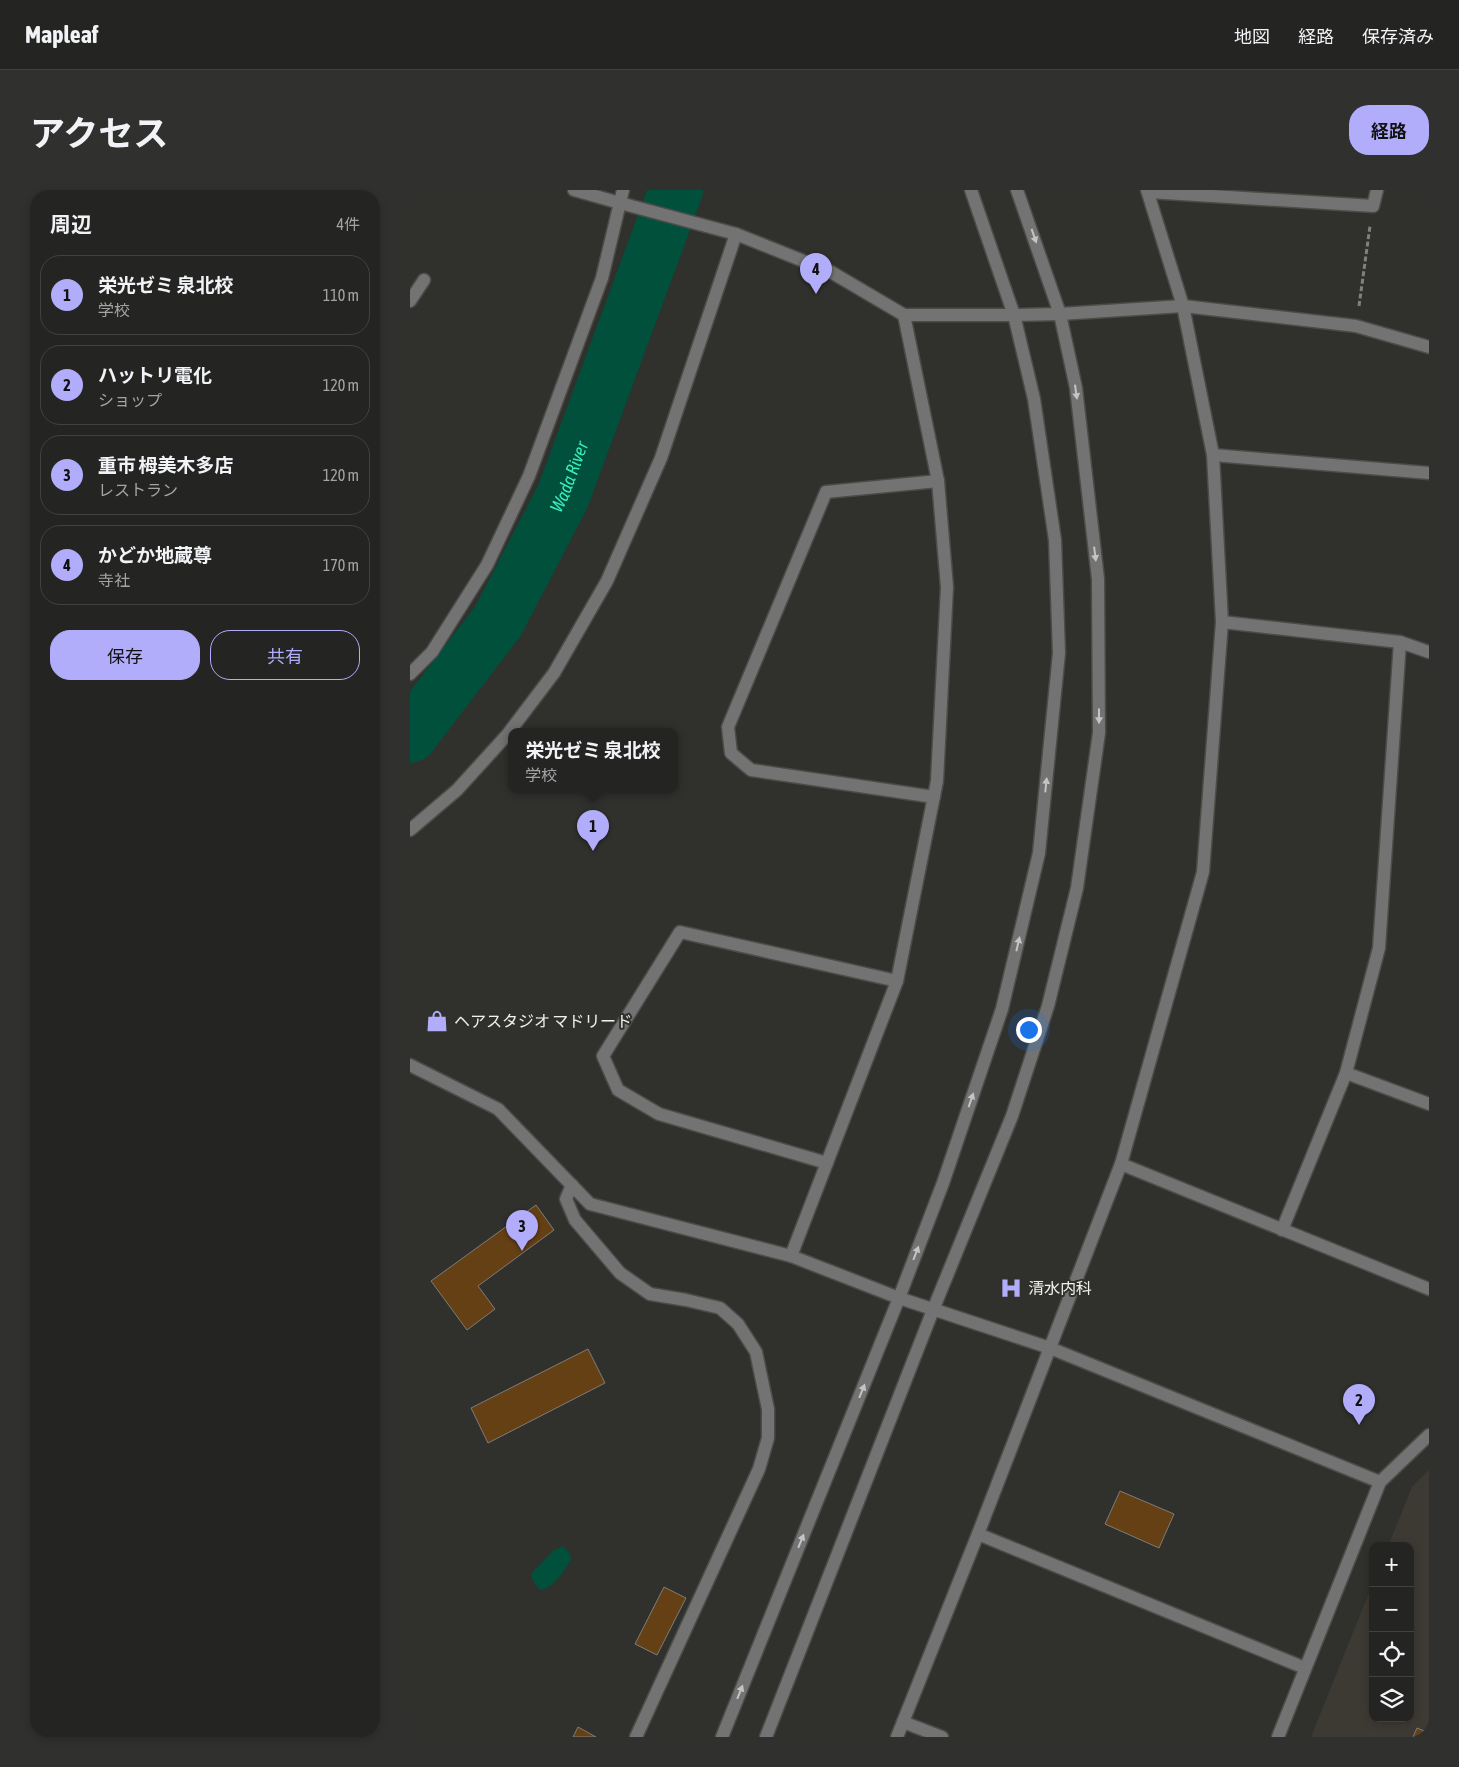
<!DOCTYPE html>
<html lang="ja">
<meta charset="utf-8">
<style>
body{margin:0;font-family:"Asap Condensed","Noto Sans JP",sans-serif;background:#30302f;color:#f1f3f6}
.controls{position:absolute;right:15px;bottom:15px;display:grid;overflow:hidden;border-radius:10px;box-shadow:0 2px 8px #0003}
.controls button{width:45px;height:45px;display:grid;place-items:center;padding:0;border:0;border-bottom:1px solid #414140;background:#242422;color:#f1f3f6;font:25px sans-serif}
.you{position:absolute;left:618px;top:839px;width:18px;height:18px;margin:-12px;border:4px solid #fff;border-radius:50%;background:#1a73e8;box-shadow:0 0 0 8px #1a73e833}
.badge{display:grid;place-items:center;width:32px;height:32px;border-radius:50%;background:#b1adfa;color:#111;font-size:16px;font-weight:700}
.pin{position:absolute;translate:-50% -41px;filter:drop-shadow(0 1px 2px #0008)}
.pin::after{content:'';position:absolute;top:26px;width:18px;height:15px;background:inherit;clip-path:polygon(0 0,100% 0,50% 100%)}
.popup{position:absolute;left:98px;top:538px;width:170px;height:65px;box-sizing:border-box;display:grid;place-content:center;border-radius:10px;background:#242422;filter:drop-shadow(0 1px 4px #0005);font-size:16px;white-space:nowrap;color:#a3a4a5}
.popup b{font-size:19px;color:#f1f3f6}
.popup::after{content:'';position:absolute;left:50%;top:100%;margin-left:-10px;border:10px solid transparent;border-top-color:#242422}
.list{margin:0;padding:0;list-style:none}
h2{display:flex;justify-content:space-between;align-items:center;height:65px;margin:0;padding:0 20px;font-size:21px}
h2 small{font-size:16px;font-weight:400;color:#a3a4a5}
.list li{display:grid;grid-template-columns:32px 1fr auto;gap:15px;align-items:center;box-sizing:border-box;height:80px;margin:0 10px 10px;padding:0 10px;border:1px solid #414140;border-radius:20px}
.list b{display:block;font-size:19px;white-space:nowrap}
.list p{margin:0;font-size:16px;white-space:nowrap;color:#a3a4a5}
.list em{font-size:16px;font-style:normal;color:#a3a4a5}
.actions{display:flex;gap:10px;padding:15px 20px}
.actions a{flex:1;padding:11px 0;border:1px solid #b1adfa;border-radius:20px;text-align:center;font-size:18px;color:#b1adfa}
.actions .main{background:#b1adfa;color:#111}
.icon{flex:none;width:28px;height:28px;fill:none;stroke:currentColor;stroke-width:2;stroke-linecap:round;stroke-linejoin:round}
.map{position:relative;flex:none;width:1019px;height:1547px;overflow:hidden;border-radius:20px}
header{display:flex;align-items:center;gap:30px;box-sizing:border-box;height:70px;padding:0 25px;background:#242422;border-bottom:1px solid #414140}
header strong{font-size:24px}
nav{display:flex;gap:28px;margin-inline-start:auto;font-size:18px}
.intro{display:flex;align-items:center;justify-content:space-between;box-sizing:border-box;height:120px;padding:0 30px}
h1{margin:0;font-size:35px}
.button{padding:12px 22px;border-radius:20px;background:#b1adfa;color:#111;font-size:18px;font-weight:700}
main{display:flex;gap:30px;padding:0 30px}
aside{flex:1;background:#242422;border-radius:20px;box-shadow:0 2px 8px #0003}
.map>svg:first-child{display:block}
</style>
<header>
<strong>Mapleaf</strong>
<nav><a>地図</a><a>経路</a><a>保存済み</a></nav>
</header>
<div class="intro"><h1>アクセス</h1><a class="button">経路</a></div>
<main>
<aside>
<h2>周辺<small>4件</small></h2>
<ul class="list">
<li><span class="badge">1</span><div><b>栄光ゼミ 泉北校</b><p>学校</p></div><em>110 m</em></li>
<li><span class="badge">2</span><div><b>ハットリ電化</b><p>ショップ</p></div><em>120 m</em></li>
<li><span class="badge">3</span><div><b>重市 栂美木多店</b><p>レストラン</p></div><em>120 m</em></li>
<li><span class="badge">4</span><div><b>かどか地蔵尊</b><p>寺社</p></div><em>170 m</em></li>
</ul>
<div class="actions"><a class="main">保存</a><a>共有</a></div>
</aside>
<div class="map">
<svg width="1019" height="1547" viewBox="0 0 1019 1547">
<rect width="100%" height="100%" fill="#30302d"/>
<!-- built -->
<path fill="#3c3a32" d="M 1019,1280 L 1019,1547 L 901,1547 L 963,1393 L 963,1528 L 1000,1528 L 1000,1356 L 978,1356 L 1002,1297 Z"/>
<!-- water -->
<path fill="#00503c" d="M 153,1356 L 160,1364 L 161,1370 C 154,1380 144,1399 130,1400 L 123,1391 L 121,1384 L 144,1360 Z"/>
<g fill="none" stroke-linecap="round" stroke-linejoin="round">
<!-- river -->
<path stroke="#00503c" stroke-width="54" id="s1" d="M 0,546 L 88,431 L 153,306 L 266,0"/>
</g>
<!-- building -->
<g fill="#664015" stroke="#7e7c79">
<path d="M 126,1015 L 144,1040 L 68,1096 L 85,1119 L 57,1140 L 21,1091 Z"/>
<path d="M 178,1159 L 195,1193 L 78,1253 L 61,1218 Z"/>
<path d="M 710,1301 L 764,1324 L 749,1358 L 695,1334 Z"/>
<path d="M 254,1397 L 276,1408 L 247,1465 L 225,1454 Z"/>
<path d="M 168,1537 L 186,1547 L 163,1547 Z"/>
<path d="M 1007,1538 L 1019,1543 L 1019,1547 L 1003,1547 Z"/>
</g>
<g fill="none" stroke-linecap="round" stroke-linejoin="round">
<!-- service casing -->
<g stroke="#4b4b48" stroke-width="15">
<g id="service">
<path d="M 210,13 L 326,44 L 421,82 L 494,125 L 604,125"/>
<path d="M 0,111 L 14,90"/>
<path d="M 0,875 L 88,919 L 180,1014 L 381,1066 L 489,1108"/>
</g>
</g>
<!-- minor casing -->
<g stroke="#4b4b48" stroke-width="15">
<g id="minor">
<path d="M 164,0 L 210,13"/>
<path d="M 738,2 L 963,16 L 967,0"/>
<path d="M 604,125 L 650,124"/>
<path d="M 803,265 L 1019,283"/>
<path d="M 812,432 L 990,452 L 1019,462"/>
<path d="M 0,484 L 22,462 L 77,375 L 119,286 L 192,88 L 213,0"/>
<path d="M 524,607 L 341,580 L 321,563 L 318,537 L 416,302 L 528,291"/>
<path d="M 0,640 L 47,600 L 97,545 L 144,483 L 197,391 L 251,268 L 326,44"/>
<path d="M 936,883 L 1019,914"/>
<path d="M 417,973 L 249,924 L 208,900 L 193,866 L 270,742 L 487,791"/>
<path d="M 711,974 L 1019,1099"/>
<path d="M 162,995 L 156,1009 L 165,1030 L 210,1083 L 240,1104 L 276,1110 L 310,1118 L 328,1134 L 346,1162 L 358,1219 L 358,1248 L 349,1279 L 226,1547"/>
<path d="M 872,1040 L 936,883 L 969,758 L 990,452"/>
<path d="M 381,1066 L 487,791 L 527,591 L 537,397 L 528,291 L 494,125"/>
<path d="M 489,1108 L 640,1158 L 970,1292"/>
<path d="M 568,1344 L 895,1478"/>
<path d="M 493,1532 L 532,1547"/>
<path d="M 487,1547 L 568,1344 L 711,974 L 793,682 L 812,432 L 803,265 L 773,116 L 737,0"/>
<path d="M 868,1547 L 970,1292 L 1019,1245"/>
</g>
</g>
<!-- tertiary casing -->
<g stroke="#4b4b48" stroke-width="15">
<g id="tertiary">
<path d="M 650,124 L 773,116 L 946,136 L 1019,157"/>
<path d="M 312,1547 L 489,1108 L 533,993 L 592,819 L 629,663 L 649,463 L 645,350 L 624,209 L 604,125 L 561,0"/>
<path d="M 356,1547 L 523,1120 L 602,926 L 638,816 L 667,698 L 689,543 L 688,389 L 666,198 L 650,124 L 607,0"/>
</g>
</g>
<!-- path -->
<path stroke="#80807d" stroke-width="3" stroke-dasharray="5 2.5" stroke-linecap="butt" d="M 949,116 L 960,36"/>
<!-- service -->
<use href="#service" stroke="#727372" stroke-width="12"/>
<!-- minor -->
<use href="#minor" stroke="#727372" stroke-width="12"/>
<!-- tertiary -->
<use href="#tertiary" stroke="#727372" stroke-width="12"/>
</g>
<!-- one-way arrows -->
<defs><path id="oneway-solid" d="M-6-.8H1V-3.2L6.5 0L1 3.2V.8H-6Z" transform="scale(1.25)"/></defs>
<g fill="#c4c4c3">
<use href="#oneway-solid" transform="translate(624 46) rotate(71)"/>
<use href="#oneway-solid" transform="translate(666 202) rotate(82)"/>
<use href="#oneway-solid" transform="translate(685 364) rotate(83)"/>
<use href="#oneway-solid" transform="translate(689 526) rotate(90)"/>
<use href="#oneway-solid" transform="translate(636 595) rotate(-84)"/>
<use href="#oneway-solid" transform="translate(608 754) rotate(-77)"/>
<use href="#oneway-solid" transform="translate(561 910) rotate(-71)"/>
<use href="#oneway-solid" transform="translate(506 1063) rotate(-69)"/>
<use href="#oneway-solid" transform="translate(452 1201) rotate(-68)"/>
<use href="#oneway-solid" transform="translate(391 1351) rotate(-68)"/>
<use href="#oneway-solid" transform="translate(330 1502) rotate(-68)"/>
</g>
<!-- icons -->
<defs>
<g id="shop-bare" transform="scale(1.725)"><path d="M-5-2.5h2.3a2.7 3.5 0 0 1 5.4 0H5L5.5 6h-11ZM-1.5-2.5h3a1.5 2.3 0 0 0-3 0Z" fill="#b1adfa" stroke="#30302d" stroke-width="2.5" paint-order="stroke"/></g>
<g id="hospital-bare" transform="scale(1.725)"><path d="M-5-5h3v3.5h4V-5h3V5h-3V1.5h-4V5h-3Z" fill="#b1adfa" stroke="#30302d" stroke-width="2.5" paint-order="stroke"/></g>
</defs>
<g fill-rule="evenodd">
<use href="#shop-bare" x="27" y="831"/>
<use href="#hospital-bare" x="601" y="1098"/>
</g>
<g text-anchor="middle" stroke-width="4" stroke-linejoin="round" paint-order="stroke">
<!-- poi labels -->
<g font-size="16" fill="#f0f0ee" stroke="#30302d" text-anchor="start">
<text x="44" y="837">ヘアスタジオ マドリード</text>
<text x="618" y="1104">清水内科</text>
</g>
<!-- water labels -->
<g font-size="18" font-style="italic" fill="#36eebb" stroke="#30302d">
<text dy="6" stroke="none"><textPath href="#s1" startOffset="306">Wada River</textPath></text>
</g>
</g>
</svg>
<div class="controls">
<button>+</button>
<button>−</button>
<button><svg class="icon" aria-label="locate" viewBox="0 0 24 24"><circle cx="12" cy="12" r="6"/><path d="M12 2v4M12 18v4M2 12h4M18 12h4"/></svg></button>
<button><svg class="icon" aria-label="layers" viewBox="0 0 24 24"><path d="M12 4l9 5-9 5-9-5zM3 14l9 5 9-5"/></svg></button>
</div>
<div class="you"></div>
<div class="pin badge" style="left:183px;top:661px">1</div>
<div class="popup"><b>栄光ゼミ 泉北校</b>学校</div>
<div class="pin badge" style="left:949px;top:1235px">2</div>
<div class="pin badge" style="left:112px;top:1061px">3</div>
<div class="pin badge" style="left:406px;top:104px">4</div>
</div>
</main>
